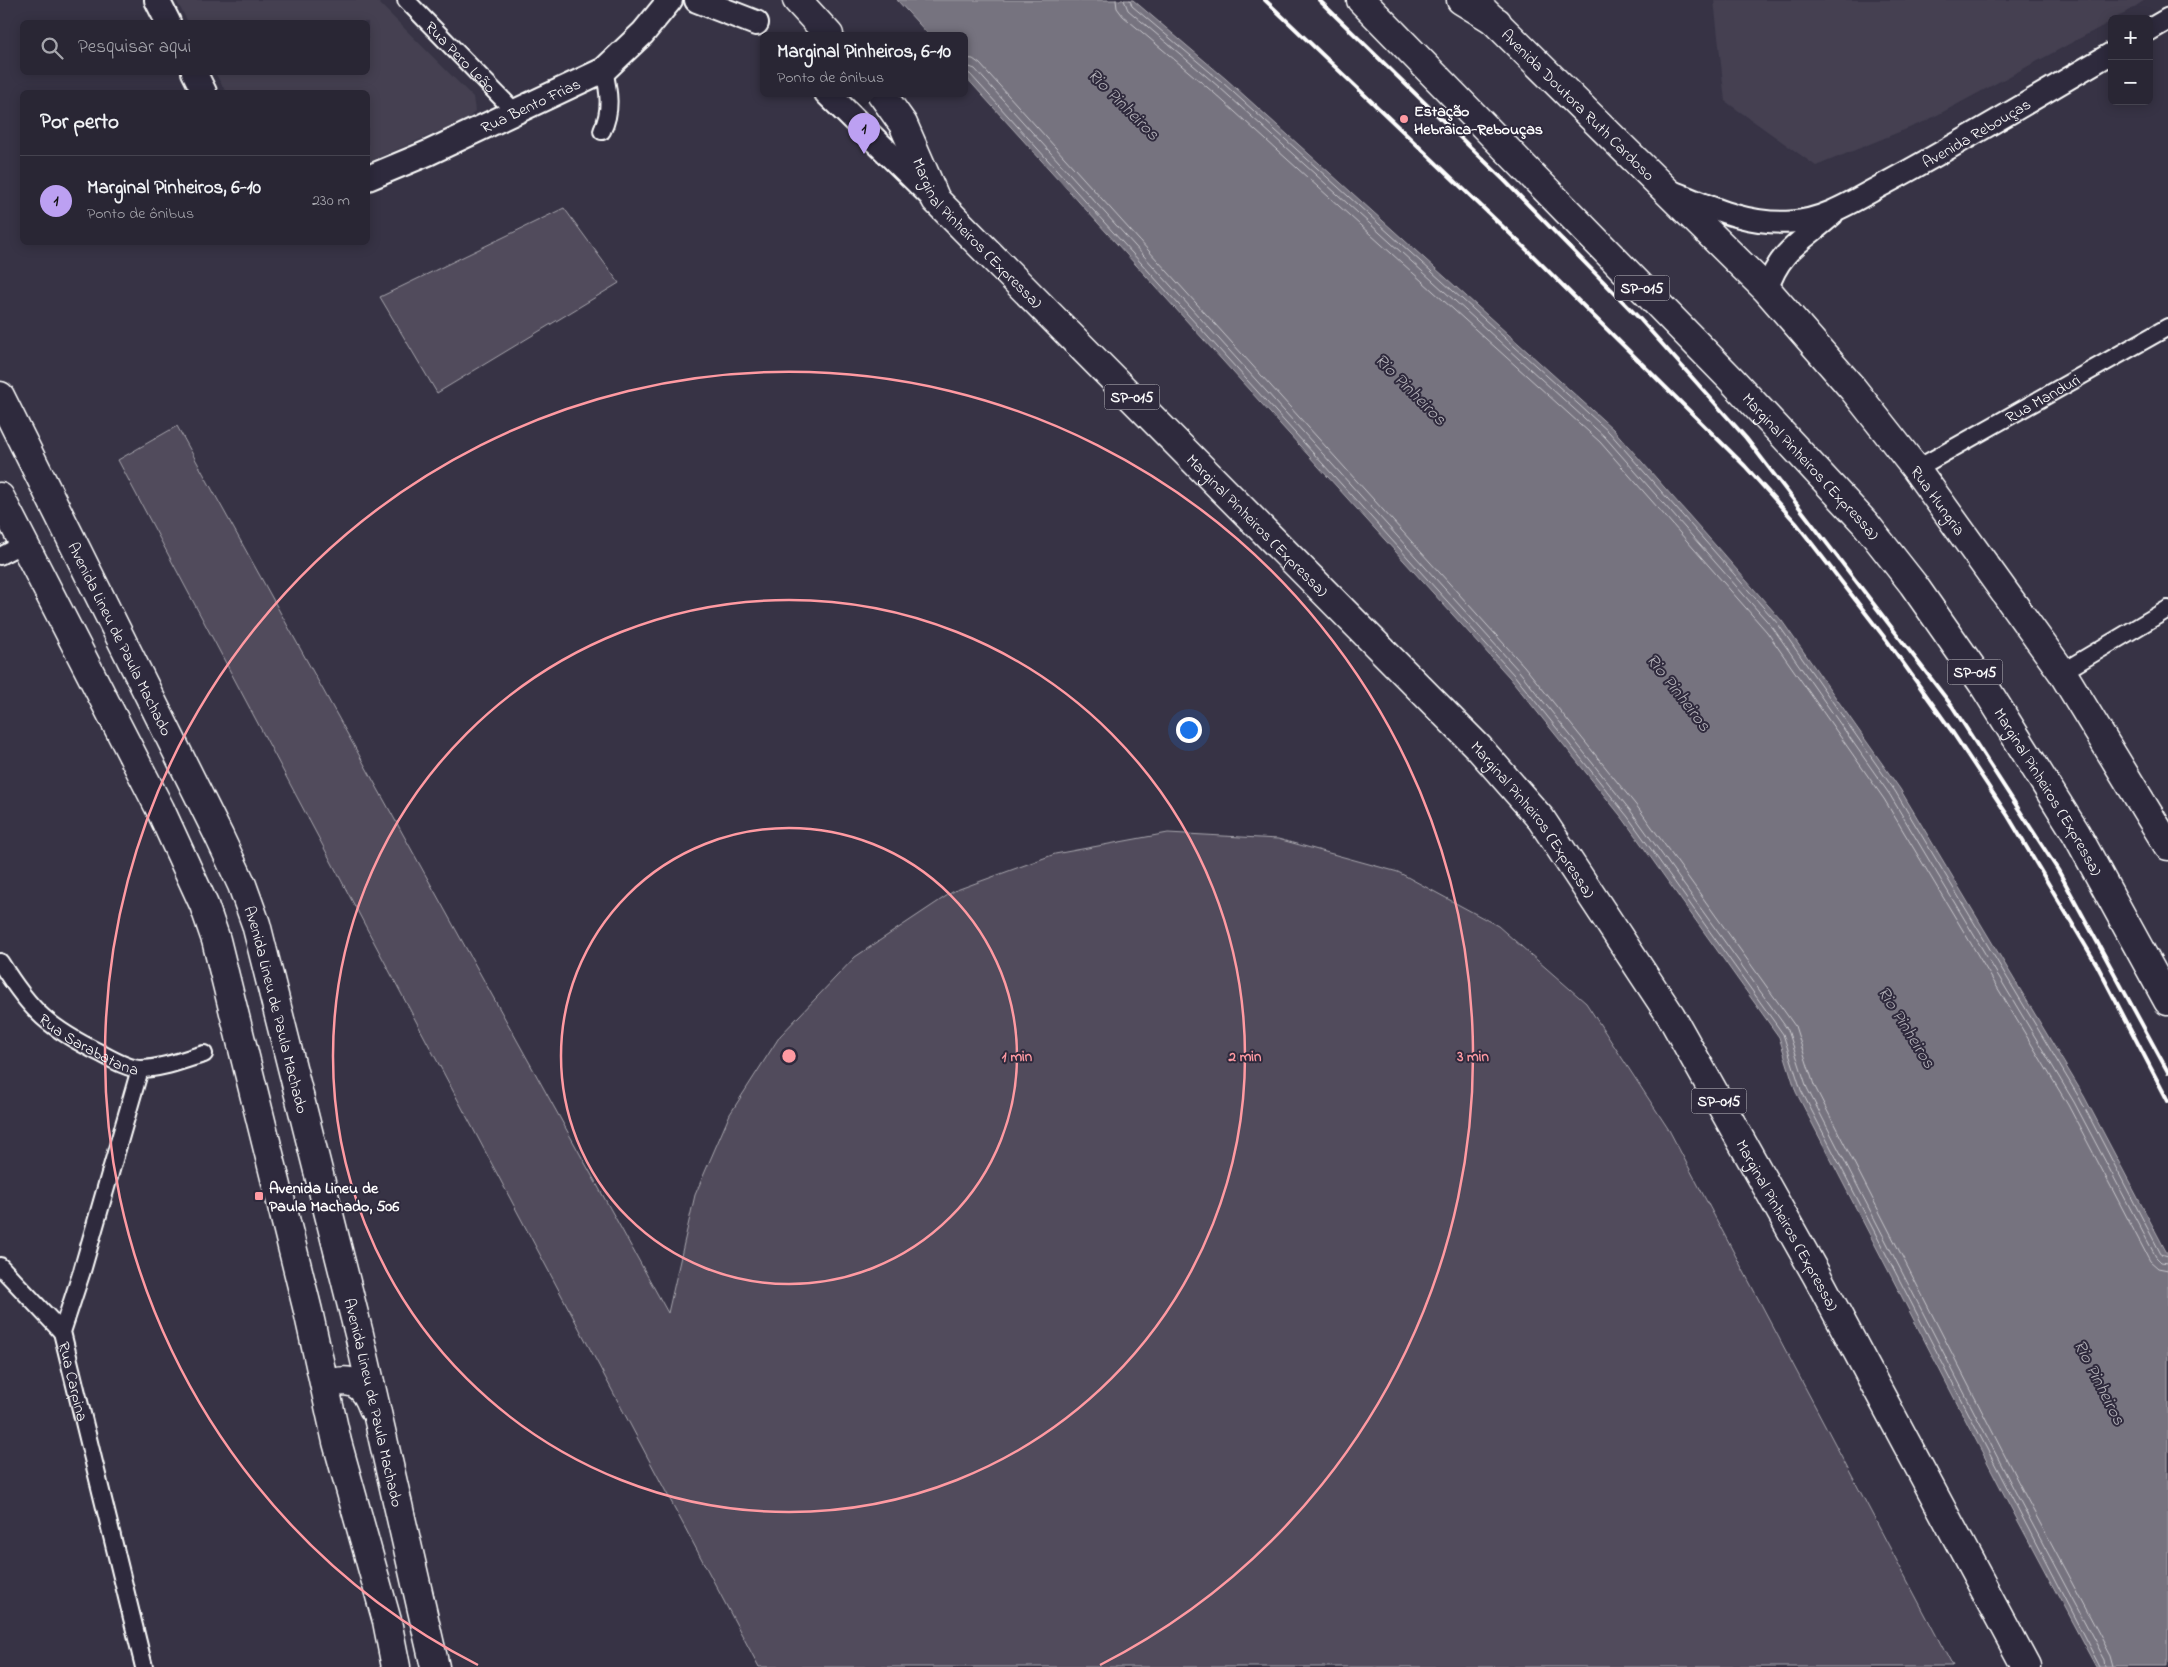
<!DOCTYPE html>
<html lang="pt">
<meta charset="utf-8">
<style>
body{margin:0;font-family:"Indie Flower",sans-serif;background:#353240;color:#f1f3f6}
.controls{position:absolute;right:15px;top:15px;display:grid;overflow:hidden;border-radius:8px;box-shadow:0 2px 12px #0003}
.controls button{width:45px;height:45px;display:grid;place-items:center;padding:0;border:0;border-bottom:1px solid #45434f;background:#292634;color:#f1f3f6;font:25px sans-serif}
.you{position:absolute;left:1188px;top:729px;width:18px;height:18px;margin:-12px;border:4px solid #fff;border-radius:50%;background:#1a73e8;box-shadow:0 0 0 8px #1a73e833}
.badge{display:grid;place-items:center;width:32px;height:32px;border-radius:50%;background:#bca0f2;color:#111;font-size:16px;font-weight:700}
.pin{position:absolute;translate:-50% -41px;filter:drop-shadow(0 1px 2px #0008)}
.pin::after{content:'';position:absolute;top:26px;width:18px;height:15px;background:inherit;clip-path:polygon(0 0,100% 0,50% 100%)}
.popup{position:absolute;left:760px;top:32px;width:208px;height:65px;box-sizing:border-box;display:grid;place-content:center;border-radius:8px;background:#292634;filter:drop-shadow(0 1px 4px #0005);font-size:16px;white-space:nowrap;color:#a5a5ac}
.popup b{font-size:19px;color:#f1f3f6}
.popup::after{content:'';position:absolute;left:50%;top:100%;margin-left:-10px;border:10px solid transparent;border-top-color:#292634}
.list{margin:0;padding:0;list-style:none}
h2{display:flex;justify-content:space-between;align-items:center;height:65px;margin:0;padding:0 20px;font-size:21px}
h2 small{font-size:16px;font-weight:400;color:#a5a5ac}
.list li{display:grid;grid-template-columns:32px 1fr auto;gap:15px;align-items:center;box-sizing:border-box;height:90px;padding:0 20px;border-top:1px solid #45434f}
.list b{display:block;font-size:19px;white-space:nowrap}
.list p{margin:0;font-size:16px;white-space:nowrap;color:#a5a5ac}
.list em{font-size:16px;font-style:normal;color:#a5a5ac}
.icon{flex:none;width:28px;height:28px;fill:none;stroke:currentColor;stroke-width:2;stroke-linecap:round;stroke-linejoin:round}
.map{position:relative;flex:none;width:2168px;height:1667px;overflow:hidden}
.search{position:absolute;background:#292634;box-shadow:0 2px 12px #0003;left:20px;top:20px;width:350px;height:55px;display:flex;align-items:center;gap:12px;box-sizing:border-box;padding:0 18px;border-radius:8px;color:#a5a5ac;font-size:19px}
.panel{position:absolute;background:#292634;box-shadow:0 2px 12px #0003;left:20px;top:90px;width:350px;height:155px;border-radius:8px}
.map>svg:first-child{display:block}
</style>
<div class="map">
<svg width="2168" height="1667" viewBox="0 0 2168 1667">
<rect width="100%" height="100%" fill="#373345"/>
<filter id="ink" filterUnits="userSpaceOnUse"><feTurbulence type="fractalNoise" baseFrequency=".02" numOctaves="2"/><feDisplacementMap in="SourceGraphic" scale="10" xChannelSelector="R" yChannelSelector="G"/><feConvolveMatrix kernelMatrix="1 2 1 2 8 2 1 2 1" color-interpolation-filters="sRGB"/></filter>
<g filter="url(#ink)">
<!-- built -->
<g fill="#444051">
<path d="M 176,0 L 376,0 L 473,97 L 475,111 L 468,119 L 368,162 L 368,92 L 226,92 L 215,73 L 368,72 L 368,22 L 188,22 Z"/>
<path d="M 1714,0 L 2145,0 L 2124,14 L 2112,19 L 2112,21 L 1926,121 L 1816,166 L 1725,101 Z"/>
</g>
<!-- green -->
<g fill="#514c5c" stroke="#a8a6ae">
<path d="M 564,208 L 619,283 L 437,393 L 380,297 Z"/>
<path d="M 177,426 L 668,1313 L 695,1195 L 730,1114 L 780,1036 L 855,957 L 954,891 L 1055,854 L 1168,833 L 1278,839 L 1398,872 L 1498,926 L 1586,1003 L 1669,1130 L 1953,1667 L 759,1667 L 118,460 Z"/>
</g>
<!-- water -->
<path fill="#76737f" stroke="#adabb2" d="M 897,0 L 1133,0 L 1226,79 L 1613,429 L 1782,621 L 1900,789 L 2084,1096 L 2168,1255 L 2168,1667 L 2096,1667 L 2009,1504 L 1796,1092 L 1779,1037 L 1624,820 L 1510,678 L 964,75 L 964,35 L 929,35 Z"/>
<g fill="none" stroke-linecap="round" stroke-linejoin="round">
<!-- shore -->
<g stroke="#c8c7cc" stroke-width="1">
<path d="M 1116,0 L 1117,8 L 1123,16 L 1214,93 L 1600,442 L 1767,632 L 1884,799 L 2068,1105 L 2150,1261 L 2158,1268 L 2168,1270"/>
<path d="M 1124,0 L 1128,10 L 1219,87 L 1605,437 L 1773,628 L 1890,795 L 2074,1102 L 2156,1257 L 2161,1262 L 2168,1263"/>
<path d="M 1130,0 L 1132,6 L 1223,83 L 1609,432 L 1778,624 L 1895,791 L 2080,1099 L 2161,1254 L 2168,1256"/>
<path d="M 964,58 L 973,59 L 980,64 L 1524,666 L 1639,809 L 1795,1026 L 1814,1085 L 2025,1495 L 2111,1656 L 2114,1667"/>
<path d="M 964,65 L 975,69 L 1519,671 L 1633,814 L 1788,1030 L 1807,1088 L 2019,1499 L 2105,1660 L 2106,1667"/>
<path d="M 964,72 L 970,74 L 1514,675 L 1628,817 L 1783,1034 L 1801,1090 L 2100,1667"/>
</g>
<!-- minor casing -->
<g stroke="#fff" stroke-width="20">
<g id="minor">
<path id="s1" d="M 406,0 L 516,113"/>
<path d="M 602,131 C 612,111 609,92 604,70"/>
<path id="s2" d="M 1916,469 L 2168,327"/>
<path d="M 0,556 L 23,544"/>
<path d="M 2062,672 L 2168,609"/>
<path id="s3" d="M 0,962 C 31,1012 49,1028 102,1054 C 113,1060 129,1069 141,1069 C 162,1069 185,1059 204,1054"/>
<path id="s4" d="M 140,1069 L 82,1271 L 62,1332 L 144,1667"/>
<path d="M 0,1266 L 62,1332"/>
</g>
</g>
<!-- tertiary casing -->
<g stroke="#fff" stroke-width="25">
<g id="tertiary">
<path d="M 2149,30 L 2168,19"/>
<path id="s5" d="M 1671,191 C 1710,207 1747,225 1791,222 C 1826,220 1858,198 1888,182 C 1964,141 2038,96 2112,53"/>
<path d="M 1767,290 C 1779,250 1803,241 1832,215"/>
</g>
</g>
<!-- secondary casing -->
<g stroke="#fff" stroke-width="28">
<g id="secondary">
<path d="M 157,0 L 168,22"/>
<path d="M 697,0 L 756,23"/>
<path d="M 194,72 L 204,92"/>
<path d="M 827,93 L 933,197"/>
<path id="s6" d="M 368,178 L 428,153 L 604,70 L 643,33 L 670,0"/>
</g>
</g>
<!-- trunk casing -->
<g stroke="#fff" stroke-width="31">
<g id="trunk">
<path id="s7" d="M 1479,6 L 1767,290 L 1853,389 L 1916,469 L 2062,672 L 2168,846"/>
<path id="s8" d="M 0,396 L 219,836 L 242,885 L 256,924 L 359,1334 L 435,1667"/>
<path d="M 0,497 L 160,809 L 204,905 L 216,940 L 308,1311 L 337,1442 L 387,1621 L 396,1667"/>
<path d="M 325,1386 C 350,1375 364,1383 373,1408"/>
</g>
</g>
<!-- motorway casing -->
<g stroke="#fff" stroke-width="31">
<g id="motorway">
<path d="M 797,0 L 829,35"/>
<path id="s9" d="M 1361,0 L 1731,379 L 1865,523 L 1913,584 L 1983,684 L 2076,833 L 2168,1001"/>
<path d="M 1461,0 L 1497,22"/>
<path id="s10" d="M 881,93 L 903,124 L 936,200 L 1479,748 L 1541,819 L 1671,1016 L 1817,1276 L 2026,1667"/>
</g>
</g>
<!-- minor -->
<use href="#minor" stroke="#2f2a3d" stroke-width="16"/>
<!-- tertiary -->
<use href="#tertiary" stroke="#2f2a3d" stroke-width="21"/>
<!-- secondary -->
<use href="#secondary" stroke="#2f2a3d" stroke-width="24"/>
<!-- trunk -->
<use href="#trunk" stroke="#2f2a3d" stroke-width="28"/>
<!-- motorway -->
<use href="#motorway" stroke="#2f2a3d" stroke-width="28"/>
<!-- rail -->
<g stroke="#fff" stroke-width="4">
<path d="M 1265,0 L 1522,245 L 1745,466 L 1796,523 L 1888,642 L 1951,730 L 2008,816 L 2097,965 L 2168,1101"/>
<path d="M 1319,0 L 1504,180 L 1639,318 L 1746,438 L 1952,706 L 2058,870 L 2168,1072"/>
</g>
</g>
</g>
<!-- distance rings -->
<g fill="none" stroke="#ff9aa2" stroke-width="2.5">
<circle cx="789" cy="1056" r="228"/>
<circle cx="789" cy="1056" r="456"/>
<path d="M478 1665A684 684 0 1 1 1100 1665"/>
</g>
<!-- markers -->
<g fill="#ff9aa2" stroke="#2f2a3d" stroke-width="2">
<circle cx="1404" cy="119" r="5"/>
<rect x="254" y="1191" width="10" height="10" rx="2.5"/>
</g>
<g text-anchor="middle" stroke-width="4" stroke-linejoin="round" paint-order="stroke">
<!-- shield labels -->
<g fill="#2f2a3d" stroke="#c1bfc5" stroke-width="1">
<rect x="1614.5" y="275.5" width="55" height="25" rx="4"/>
<rect x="1104.5" y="384.5" width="55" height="25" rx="4"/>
<rect x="1947.5" y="659.5" width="55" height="25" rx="4"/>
<rect x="1691.5" y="1088.5" width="55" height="25" rx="4"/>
</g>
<g font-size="15" font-weight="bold" fill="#fff">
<text x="1642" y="293">SP-015</text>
<text x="1132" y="402">SP-015</text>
<text x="1975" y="677">SP-015</text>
<text x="1719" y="1106">SP-015</text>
</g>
<!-- street labels -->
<g font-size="16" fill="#fff" stroke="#2f2a3d">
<text dy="6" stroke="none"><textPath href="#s1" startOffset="79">Rua Pero Leão</textPath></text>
<text dy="6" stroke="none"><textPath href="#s7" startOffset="140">Avenida Doutora Ruth Cardoso</textPath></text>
<text dy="6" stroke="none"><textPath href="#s6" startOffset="178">Rua Bento Frias</textPath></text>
<text dy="6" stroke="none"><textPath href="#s5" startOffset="332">Avenida Rebouças</textPath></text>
<text dy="6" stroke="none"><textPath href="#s10" startOffset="172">Marginal Pinheiros (Expressa)</textPath></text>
<text dy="6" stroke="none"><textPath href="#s2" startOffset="145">Rua Manduri</textPath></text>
<text dy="6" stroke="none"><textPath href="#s9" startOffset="648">Marginal Pinheiros (Expressa)</textPath></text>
<text dy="6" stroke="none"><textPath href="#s7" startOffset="676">Rua Hungria</textPath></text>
<text dy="6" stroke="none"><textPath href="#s10" startOffset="578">Marginal Pinheiros (Expressa)</textPath></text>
<text dy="6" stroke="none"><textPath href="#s8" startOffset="271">Avenida Lineu de Paula Machado</textPath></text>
<text dy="6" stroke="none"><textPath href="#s9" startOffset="1052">Marginal Pinheiros (Expressa)</textPath></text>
<text dy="6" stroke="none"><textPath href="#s10" startOffset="982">Marginal Pinheiros (Expressa)</textPath></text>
<text dy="6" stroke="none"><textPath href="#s8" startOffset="675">Avenida Lineu de Paula Machado</textPath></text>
<text dy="6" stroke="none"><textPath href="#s3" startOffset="124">Rua Sarabatana</textPath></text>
<text dy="6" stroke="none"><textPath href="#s10" startOffset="1462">Marginal Pinheiros (Expressa)</textPath></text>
<text dy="6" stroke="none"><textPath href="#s4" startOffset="325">Rua Carpina</textPath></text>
<text dy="6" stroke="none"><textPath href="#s8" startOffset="1080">Avenida Lineu de Paula Machado</textPath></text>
</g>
<!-- poi labels -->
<g font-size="16" font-weight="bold" fill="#fff" stroke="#2f2a3d" text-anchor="start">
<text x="1414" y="116">Estação<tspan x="1414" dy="18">Hebraica-Rebouças</tspan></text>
<text x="269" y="1193">Avenida Lineu de<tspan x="269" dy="18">Paula Machado, 506</tspan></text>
</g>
<!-- water labels -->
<g font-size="18" font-style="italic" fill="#b4b2b9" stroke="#2f2a3d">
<text transform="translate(1124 104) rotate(45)" y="6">Rio Pinheiros</text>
<text transform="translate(1411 389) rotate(45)" y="6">Rio Pinheiros</text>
<text transform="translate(1679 692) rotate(52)" y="6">Rio Pinheiros</text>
<text transform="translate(1907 1027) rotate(58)" y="6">Rio Pinheiros</text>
<text transform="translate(2100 1382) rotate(63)" y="6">Rio Pinheiros</text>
</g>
</g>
<circle cx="789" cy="1056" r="8" fill="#ff9aa2" stroke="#2f2a3d" stroke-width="2.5"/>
<g font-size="15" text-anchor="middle" font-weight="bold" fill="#ff9aa2" stroke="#2f2a3d" stroke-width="4" stroke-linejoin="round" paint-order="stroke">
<text x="1017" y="1061">1 min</text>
<text x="1245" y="1061">2 min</text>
<text x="1473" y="1061">3 min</text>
</g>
</svg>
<div class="controls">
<button>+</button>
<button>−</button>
</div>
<div class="you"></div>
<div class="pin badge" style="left:864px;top:154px">1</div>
<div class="popup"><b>Marginal Pinheiros, 6-10</b>Ponto de ônibus</div>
<div class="search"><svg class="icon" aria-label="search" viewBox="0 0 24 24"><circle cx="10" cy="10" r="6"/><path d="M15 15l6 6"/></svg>Pesquisar aqui</div>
<section class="panel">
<h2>Por perto<small></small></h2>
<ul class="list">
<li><span class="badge">1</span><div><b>Marginal Pinheiros, 6-10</b><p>Ponto de ônibus</p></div><em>230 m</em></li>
</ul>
</section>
</div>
